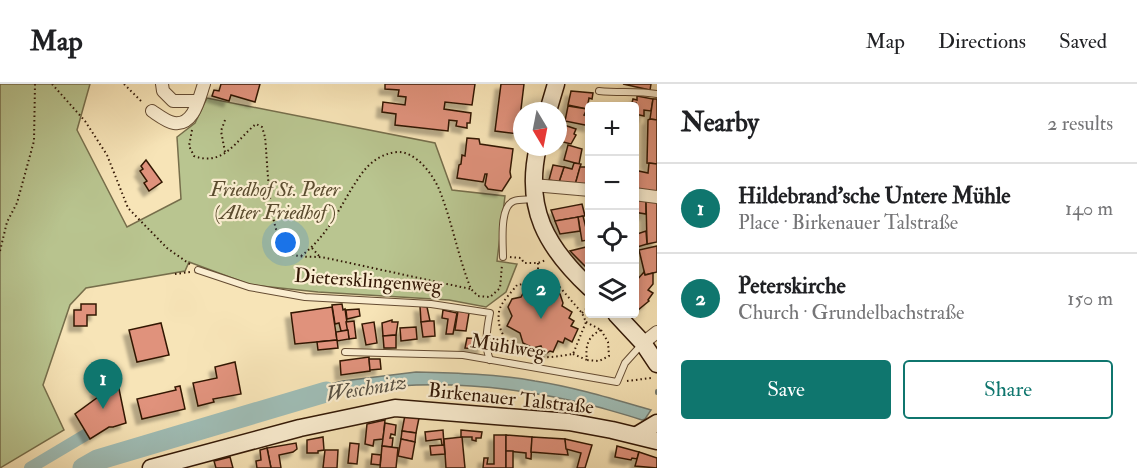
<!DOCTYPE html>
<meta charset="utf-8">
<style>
body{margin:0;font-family:"IM FELL Double Pica",serif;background:#f6f6f6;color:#202124}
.controls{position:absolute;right:18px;top:18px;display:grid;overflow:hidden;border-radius:6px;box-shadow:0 3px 9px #0003}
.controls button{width:54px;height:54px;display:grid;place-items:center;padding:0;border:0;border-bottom:2px solid #e0e0e0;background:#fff;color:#202124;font:30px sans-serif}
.compass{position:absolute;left:513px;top:18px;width:54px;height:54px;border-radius:50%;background:#fff;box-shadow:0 3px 9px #0003;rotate:170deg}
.you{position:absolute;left:286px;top:159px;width:21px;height:21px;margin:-15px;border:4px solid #fff;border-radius:50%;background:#1a73e8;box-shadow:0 0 0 9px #1a73e833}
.badge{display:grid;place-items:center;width:39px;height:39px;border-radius:50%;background:#0f766e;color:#fff;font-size:20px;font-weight:700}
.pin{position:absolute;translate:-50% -50px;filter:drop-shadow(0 2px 3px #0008)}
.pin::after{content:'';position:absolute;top:32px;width:21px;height:18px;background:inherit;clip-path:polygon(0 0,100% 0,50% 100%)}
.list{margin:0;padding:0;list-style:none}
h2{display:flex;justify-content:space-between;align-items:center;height:78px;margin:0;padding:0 24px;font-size:26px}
h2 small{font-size:20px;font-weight:400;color:#757577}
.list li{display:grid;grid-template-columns:39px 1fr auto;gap:18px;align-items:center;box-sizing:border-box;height:90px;padding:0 24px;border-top:2px solid #e0e0e0}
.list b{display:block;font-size:22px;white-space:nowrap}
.list p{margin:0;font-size:20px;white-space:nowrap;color:#757577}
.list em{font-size:20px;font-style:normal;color:#757577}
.actions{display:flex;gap:12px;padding:18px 24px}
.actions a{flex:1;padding:14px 0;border:2px solid #0f766e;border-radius:6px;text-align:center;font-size:21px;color:#0f766e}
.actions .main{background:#0f766e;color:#fff}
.icon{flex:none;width:33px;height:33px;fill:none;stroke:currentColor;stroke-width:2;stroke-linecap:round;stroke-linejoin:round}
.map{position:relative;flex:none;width:657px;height:384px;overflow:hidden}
header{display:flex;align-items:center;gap:36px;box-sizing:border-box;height:84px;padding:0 30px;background:#fff;border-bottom:2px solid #e0e0e0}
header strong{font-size:28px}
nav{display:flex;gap:33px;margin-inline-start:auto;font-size:21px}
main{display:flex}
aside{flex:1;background:#fff}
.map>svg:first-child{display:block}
</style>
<header>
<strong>Map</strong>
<nav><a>Map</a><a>Directions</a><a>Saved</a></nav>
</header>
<main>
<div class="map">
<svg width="657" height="384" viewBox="0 0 657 384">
<defs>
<filter id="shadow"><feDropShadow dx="-5.5" dy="5.5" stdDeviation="1.5" flood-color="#0004"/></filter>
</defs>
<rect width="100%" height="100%" fill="#f7e4b7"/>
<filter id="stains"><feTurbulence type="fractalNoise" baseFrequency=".00333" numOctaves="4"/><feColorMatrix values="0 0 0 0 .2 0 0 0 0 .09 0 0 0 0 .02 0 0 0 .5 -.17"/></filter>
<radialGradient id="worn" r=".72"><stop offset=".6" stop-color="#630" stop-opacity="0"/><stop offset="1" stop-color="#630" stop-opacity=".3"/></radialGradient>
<!-- green -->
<path fill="#b9c590" stroke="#766e4b" stroke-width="1.5" d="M 0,0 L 90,0 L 77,46 L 127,143 L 181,115 L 177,53 L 195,39 L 207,14 L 435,59 L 452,106 L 505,112 L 497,177 L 517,180 L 506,208 L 486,223 L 449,216 L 318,208 L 251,201 L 189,178 L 185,187 L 86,204 L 70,221 L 43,301 L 64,346 L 0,384 Z"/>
<!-- water -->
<path fill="#9fbdb6" stroke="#747b70" stroke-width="1.5" d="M 416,288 C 456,289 496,290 535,297 C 574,303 613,315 651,326 L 645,335 L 642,336 C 627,331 612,327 598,323 C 501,298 397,291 300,319 L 297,308 L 343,297 Z"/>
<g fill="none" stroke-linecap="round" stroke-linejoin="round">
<!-- stream -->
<path stroke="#747b70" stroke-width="4" d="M 657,307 L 657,309"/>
<!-- canal -->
<path stroke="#9fbdb6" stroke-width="12" d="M 30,384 L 87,350"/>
<!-- river -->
<path stroke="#9fbdb6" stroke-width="21" d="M 83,384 L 97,376 L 326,308"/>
</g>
<!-- building -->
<g fill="#e0927c" stroke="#331806" stroke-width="1.5" filter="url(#shadow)">
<path d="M 221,0 L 260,0 L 255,18 L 231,11 L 229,17 L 212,12 L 214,6 L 219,7 Z"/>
<path d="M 385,0 L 475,0 L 472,21 L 445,18 L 444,25 L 471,29 L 470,39 L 467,39 L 467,44 L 456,42 L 457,37 L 449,36 L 448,47 L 395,41 L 396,30 L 382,28 L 383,18 L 405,21 L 406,13 L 398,12 L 399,6 L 385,5 Z"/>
<path d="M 501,0 L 524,0 L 518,50 L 495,47 Z"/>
<path d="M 623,0 L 651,0 L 650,6 Z"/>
<path d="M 571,7 L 593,9 L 592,15 L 589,14 L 587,25 L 568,21 Z"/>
<path d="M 637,12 L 653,15 L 651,27 L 644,26 L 644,32 L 635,30 L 636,19 L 632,19 L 633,15 L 637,16 Z"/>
<path d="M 653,15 L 657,15 L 657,36 L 650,35 Z"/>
<path d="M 568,22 L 587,25 L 584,31 L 590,33 L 590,42 L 565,37 Z"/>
<path d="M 650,35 L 657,36 L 657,80 L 647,79 L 648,36 Z"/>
<path d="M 564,41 L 576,45 L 574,50 L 576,51 L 571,60 L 559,57 Z"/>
<path d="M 467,54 L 479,55 L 480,60 L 513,65 L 510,88 L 511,93 L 502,107 L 488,105 L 485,101 L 487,90 L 485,90 L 483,98 L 457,94 L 459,81 L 461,80 L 462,71 L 465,72 Z"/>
<path d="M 568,61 L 582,65 L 579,80 L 564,76 Z"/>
<path d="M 146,76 L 162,98 L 149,107 L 144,99 L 147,97 L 140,87 L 143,85 L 141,82 Z"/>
<path d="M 574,79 L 581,80 L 575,101 L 559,98 L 564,83 L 572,85 Z"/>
<path d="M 649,79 L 657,80 L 657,108 L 634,105 L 634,86 L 648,89 Z"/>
<path d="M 553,81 L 564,83 L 559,98 L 549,96 Z"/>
<path d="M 580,83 L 590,83 L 590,103 L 575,101 Z"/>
<path d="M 634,115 L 646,116 L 646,130 L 634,128 Z"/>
<path d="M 646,116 L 657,118 L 657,158 L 647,160 Z"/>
<path d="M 582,120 L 585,132 L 555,137 L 551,126 Z"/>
<path d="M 583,132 L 589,156 L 582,157 L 578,133 Z"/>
<path d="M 578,133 L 580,147 L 560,150 L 555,137 Z"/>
<path d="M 646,147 L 647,160 L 634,164 L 634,151 Z"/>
<path d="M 590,162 L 590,180 L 585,182 L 570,167 Z"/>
<path d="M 657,162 L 657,188 L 645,191 L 639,166 Z"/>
<path d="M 644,188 L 645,191 L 653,189 L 653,200 L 648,206 L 653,209 L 648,216 L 649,217 L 638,226 L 634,222 L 634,193 L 637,196 Z"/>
<path d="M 526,204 L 540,210 L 551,205 L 560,210 L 563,219 L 562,222 L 572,228 L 569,234 L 574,237 L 571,242 L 578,245 L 572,258 L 565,254 L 563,259 L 558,257 L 553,268 L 550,267 L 547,269 L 543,267 L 541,262 L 533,264 L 523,259 L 520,249 L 507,242 L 512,232 L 508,223 L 512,215 L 521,213 Z"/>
<path d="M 81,220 L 96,220 L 96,231 L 87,231 L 87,242 L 74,242 L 74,226 L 81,226 Z"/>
<path d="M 342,220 L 343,226 L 345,225 L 348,246 L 341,247 L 339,239 L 335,240 L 332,221 Z"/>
<path d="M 420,222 L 427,223 L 430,237 L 421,238 Z"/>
<path d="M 332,223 L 337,256 L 295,260 L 291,229 Z"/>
<path d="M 359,225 L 360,232 L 347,235 L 346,226 Z"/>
<path d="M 443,226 L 457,229 L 453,250 L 446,250 L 448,235 L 442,234 Z"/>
<path d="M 458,227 L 469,229 L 466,247 L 455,246 Z"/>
<path d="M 392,236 L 392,238 L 398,238 L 396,251 L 383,252 L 382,239 Z"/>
<path d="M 354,237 L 356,254 L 349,255 L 346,238 Z"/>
<path d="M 430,237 L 434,237 L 435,252 L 423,253 L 421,238 Z"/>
<path d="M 374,238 L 377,259 L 366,261 L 362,240 Z"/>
<path d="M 161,239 L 169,271 L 137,278 L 129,246 Z"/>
<path d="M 416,243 L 417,255 L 401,257 L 400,244 Z"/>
<path d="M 348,246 L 349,255 L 337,257 L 336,248 Z"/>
<path d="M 396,251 L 396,264 L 384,264 L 383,252 Z"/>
<path d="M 467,254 L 484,255 L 483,265 L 465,264 Z"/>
<path d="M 337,256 L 338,264 L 318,266 L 317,258 Z"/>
<path d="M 369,273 L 370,287 L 341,291 L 340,277 Z"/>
<path d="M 369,275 L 380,275 L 381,285 L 370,286 Z"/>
<path d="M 235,278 L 241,310 L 213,315 L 214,318 L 198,322 L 193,299 L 217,294 L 215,283 Z"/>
<path d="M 118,300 L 126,339 L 113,343 L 109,343 L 90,355 L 75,330 L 98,313 L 96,307 Z"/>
<path d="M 180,302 L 185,325 L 142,335 L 137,315 L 176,306 L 175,303 Z"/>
<path d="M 405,331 L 419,334 L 416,349 L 402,347 Z"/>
<path d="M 385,336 L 383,355 L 374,356 L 373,362 L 365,360 L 367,340 Z"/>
<path d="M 385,339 L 396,341 L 395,351 L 391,350 L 390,354 L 393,354 L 392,363 L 382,362 Z"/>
<path d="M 443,346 L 444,361 L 442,361 L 441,355 L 426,357 L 425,348 Z"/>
<path d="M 461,346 L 482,348 L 481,354 L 476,354 L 476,357 L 472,356 L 472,353 L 461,353 Z"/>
<path d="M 402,347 L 416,349 L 415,358 L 401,355 Z"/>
<path d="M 494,351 L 506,351 L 506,384 L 483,384 L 484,374 L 488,374 L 487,380 L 494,380 Z"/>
<path d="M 506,351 L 532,353 L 531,375 L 526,374 L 526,369 L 506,367 Z"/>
<path d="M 323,353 L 324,366 L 318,367 L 318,369 L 307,369 L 307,356 Z"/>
<path d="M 462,353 L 465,384 L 446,384 L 444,355 Z"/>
<path d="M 532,353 L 565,355 L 568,371 L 531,368 Z"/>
<path d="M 401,355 L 415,358 L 412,375 L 398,372 Z"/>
<path d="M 565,355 L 592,361 L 585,384 L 577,384 L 581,369 L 566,365 Z"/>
<path d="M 296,359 L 297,365 L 293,368 L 279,371 L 281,384 L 271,384 L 267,364 Z"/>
<path d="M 350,359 L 359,360 L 357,380 L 348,379 Z"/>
<path d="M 444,361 L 445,370 L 431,371 L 430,362 Z"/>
<path d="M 382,362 L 398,364 L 396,384 L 380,384 Z"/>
<path d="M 617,362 L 639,368 L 637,375 L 632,374 L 631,376 L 615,373 Z"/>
<path d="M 267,364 L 271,384 L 257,384 L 256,377 L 261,376 L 260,366 Z"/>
<path d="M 325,366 L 338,366 L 337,384 L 323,384 Z"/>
<rect x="506" y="367" width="7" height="17"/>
<path d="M 639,368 L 657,374 L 657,384 L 635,382 Z"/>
<path d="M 372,370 L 381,371 L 380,381 L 371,380 Z"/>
<path d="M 230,373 L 233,384 L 216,384 L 214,377 Z"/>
</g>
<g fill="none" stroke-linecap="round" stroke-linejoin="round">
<!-- lane casing -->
<g stroke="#644b32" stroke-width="8">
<g id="lane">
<path d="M 599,7 C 619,9 637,7 657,10"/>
<path d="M 503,173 C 503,159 499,122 514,117 C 520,115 528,116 534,115"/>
<path d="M 198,186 L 249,203 L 305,213 L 431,220 L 490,229 C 487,244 484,262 490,276"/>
<path d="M 345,268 L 463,271 L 617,298 L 625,279 L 643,259"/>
</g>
</g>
<!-- street casing -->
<g stroke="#644b32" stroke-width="14">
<g id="street">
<path d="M 162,0 L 163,7 L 173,17 L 197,17"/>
<path d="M 152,27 C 158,31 167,38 174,39 C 194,42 199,14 204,0"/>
<path d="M 533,101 L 590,106"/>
<path d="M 634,110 L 657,113"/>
<path d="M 643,259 L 657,248"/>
</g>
</g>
<!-- secondary casing -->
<g stroke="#331806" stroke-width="19">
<g id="secondary">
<path d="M 548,27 L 556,0"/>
<path d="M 538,63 C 524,124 546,163 590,204"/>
<path d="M 616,230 L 643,259 L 657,280"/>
<path d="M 637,351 L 657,339"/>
<path d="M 151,384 L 300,344 L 395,324 L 569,338 L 612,346 L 657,357"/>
</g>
</g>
<!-- path -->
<g stroke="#331806" stroke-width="2" stroke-dasharray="1.5 3" stroke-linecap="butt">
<path d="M 52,0 L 85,37 L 107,71 L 128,124 L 167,164 L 191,181"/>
<path d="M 124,0 L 143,19"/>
<path d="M 225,36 L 221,47 L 225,68"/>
<path d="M 192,46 L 189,62 L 194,72 C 224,83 236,56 256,40 L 262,43 L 265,53 C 268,82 268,145 286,166 C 296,176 313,171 326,174 C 374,184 422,195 471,205"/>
<path d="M 312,164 L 320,173"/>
<path d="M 0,167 L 7,138 L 17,119 L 34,57 L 35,0"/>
<path d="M 301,172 C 331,149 339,122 360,92 C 369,79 380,70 397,68 C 415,67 432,89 439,105 C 452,137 458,173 471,205 L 478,212 L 490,213 L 500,204 L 502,181"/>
<path d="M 510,173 L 521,174 L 524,179 L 538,179 L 546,176"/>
<path d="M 538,179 L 538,197"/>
<path d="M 175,190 L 190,188"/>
<path d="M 538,198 L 558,201 L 582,229 L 586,238 L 573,270 C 559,272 541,276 527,270 C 509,263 496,248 499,228 C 500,219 512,208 517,201 Z"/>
<path d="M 582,229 L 590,221"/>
<path d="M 586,238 L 601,246"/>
<path d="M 601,246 L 608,258 L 609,272 L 599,277 L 587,276 C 585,262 588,252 601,246 Z"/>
<path d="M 573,270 L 587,276"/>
<path d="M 627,297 L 651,294"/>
</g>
<!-- lane -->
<use href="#lane" stroke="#faedd0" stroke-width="6"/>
<!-- street -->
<use href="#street" stroke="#faedd0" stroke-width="12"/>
<!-- secondary -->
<use href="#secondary" stroke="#faedd0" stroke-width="16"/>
</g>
<g text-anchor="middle" stroke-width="4.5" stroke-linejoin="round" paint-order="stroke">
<!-- park labels -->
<g font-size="20" font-style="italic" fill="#5b4c2f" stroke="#faedd0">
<text x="275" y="112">Friedhof St. Peter<tspan x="275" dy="23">(Alter Friedhof)</tspan></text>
</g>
<!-- street labels -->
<g font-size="20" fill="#331806" stroke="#faedd0">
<text transform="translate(368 196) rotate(4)" y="7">Dietersklingenweg</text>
<text transform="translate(508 262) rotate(9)" y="7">Mühlweg</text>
<text transform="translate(511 314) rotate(6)" y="7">Birkenauer Talstraße</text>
</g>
<!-- water labels -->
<g font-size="21" font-style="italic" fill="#595244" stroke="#faedd0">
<text transform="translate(366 304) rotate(-9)" y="7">Weschnitz</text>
</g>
</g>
<rect width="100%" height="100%" filter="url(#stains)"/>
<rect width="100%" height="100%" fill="url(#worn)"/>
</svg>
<div class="controls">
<button>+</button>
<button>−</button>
<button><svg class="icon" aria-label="locate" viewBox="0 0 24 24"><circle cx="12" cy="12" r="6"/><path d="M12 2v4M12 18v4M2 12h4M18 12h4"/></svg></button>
<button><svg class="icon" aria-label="layers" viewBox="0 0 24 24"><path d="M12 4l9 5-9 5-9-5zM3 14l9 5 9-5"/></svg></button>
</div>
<svg class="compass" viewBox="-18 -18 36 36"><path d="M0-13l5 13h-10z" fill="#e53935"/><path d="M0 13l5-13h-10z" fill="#757577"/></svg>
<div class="you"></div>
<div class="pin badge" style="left:103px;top:325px">1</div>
<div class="pin badge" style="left:541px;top:235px">2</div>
</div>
<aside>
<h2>Nearby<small>2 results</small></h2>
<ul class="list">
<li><span class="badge">1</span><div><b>Hildebrand’sche Untere Mühle</b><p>Place · Birkenauer Talstraße</p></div><em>140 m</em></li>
<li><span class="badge">2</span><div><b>Peterskirche</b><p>Church · Grundelbachstraße</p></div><em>150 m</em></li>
</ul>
<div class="actions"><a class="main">Save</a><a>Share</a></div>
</aside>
</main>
